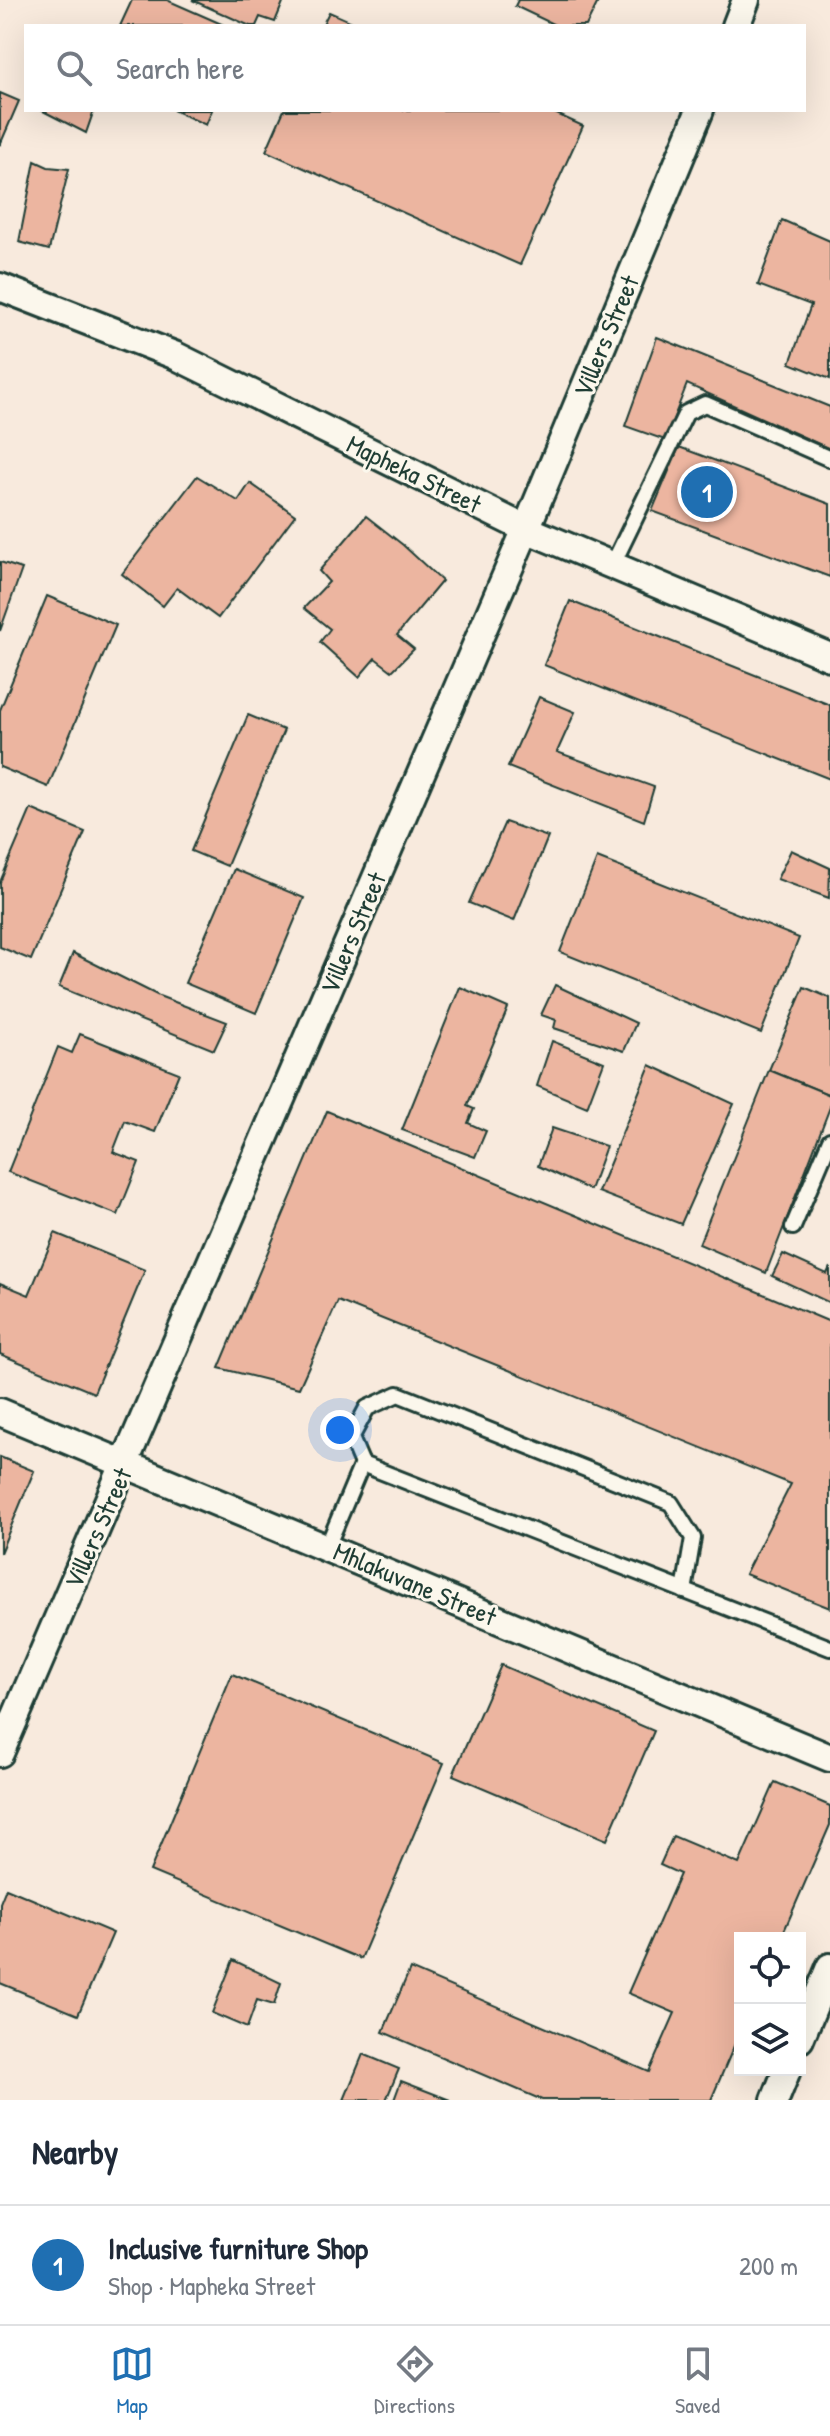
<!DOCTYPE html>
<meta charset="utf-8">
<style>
body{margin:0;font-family:"Patrick Hand",sans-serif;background:#f2f2f3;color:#1f2937}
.controls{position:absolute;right:24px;bottom:24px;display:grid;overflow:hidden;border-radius:0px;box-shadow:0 8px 32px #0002}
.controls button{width:72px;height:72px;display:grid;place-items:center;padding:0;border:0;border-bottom:2px solid #e0e1e3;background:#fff;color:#1f2937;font:40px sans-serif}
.you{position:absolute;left:340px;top:1430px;width:28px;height:28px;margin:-20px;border:6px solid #fff;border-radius:50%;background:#1a73e8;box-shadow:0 0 0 12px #1a73e833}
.badge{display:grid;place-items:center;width:52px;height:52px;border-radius:50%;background:#1f6fb2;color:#fff;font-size:26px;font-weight:700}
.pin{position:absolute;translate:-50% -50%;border:4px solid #fff;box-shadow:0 2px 8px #0006}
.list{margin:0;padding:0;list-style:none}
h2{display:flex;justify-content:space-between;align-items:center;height:104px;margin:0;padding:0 32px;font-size:34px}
h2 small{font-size:26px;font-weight:400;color:#747a83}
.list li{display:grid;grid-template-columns:52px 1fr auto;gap:24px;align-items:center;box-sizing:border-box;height:120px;padding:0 32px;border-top:2px solid #e0e1e3}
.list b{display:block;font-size:30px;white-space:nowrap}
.list p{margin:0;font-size:26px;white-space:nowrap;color:#747a83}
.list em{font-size:26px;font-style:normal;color:#747a83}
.icon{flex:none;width:44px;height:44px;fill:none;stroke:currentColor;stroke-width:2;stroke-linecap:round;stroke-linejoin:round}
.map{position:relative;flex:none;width:830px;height:2100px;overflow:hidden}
.search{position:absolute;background:#fff;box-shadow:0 8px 32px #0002;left:24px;right:24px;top:24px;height:88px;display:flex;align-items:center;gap:20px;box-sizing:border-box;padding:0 28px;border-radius:0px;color:#747a83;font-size:30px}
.sheet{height:224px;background:#fff}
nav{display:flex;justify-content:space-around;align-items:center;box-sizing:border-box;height:112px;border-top:2px solid #e0e1e3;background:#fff;font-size:22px;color:#747a83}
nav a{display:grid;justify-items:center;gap:4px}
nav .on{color:#1f6fb2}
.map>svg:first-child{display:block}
</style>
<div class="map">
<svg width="830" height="2100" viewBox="0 0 830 2100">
<rect width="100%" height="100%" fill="#f8eadd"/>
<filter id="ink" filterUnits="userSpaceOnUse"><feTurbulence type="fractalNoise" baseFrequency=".0125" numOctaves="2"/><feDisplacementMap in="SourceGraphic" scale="16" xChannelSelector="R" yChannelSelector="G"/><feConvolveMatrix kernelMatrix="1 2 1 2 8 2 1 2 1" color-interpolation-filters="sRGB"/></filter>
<g filter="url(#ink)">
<!-- building -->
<g fill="#ecb5a0" stroke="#1f3d34" stroke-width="2">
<path d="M 132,0 L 167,0 L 226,26 L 120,26 Z"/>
<path d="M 192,0 L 284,0 L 275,22 L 260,17 L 256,26 L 250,26 Z"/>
<path d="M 518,0 L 599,0 L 586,26 L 557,26 L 515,6 Z"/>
<path d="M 329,12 L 361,26 L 322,26 Z"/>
<path d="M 0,93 L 19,101 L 0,145 Z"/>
<path d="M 41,110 L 94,110 L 86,133 Z"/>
<path d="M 173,110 L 212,110 L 206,125 Z"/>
<path d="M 284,110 L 548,110 L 583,126 L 520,265 L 266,151 Z"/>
<path d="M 35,161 L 48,167 L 69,169 L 49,250 L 19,242 Z"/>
<path d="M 782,220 L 830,241 L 830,379 L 790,363 L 811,305 L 758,285 Z"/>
<path d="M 657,337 L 830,407 L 830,449 L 687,384 L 665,440 L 625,426 Z"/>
<path d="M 679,447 L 830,504 L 830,577 L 652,511 Z"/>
<path d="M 197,476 L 238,501 L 250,483 L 295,515 L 218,618 L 177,588 L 163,606 L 122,574 Z"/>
<path d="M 366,516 L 403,545 L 442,581 L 397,635 L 414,649 L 392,671 L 375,658 L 359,677 L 320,642 L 330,629 L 304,608 L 329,582 L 319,571 Z"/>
<path d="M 0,562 L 22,569 L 0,631 Z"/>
<path d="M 47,596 L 116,625 L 48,787 L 0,767 L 0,710 Z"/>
<path d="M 570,601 L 830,705 L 830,779 L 544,665 Z"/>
<path d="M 539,697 L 575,712 L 557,752 L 654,787 L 644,821 L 508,767 Z"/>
<path d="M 248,715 L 284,730 L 227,866 L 191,851 Z"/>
<path d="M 31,809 L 85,832 L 31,960 L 0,947 L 0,882 Z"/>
<path d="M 505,822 L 548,837 L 514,921 L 469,903 Z"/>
<path d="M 791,850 L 830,868 L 829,898 L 777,879 Z"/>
<path d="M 597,858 L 799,938 L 761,1033 L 560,952 Z"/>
<path d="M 234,869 L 304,898 L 256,1013 L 185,983 Z"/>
<path d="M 73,953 L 159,996 L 227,1022 L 214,1050 L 59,987 Z"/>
<path d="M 555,985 L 636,1023 L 624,1051 L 554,1028 L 556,1020 L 541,1015 Z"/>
<path d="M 460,987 L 508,1008 L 467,1106 L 474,1109 L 468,1123 L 486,1131 L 475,1157 L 402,1130 Z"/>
<path d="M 804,987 L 830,998 L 830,1095 L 769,1070 Z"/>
<path d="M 80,1034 L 179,1073 L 155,1132 L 125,1121 L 113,1152 L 139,1162 L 118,1215 L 8,1172 L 58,1047 L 72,1053 Z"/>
<path d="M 552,1041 L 604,1062 L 587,1107 L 537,1086 Z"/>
<path d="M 650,1065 L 734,1104 L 681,1224 L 598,1192 Z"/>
<path d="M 769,1070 L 830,1095 L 830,1107 L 766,1273 L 699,1244 Z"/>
<path d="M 327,1111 L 830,1322 L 830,1608 L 745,1574 L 791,1484 L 338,1301 L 299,1388 L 219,1368 Z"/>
<path d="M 552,1128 L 606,1146 L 590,1190 L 538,1166 Z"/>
<path d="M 55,1233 L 145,1270 L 94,1393 L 0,1354 L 0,1283 L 29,1295 Z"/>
<path d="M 783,1254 L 827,1274 L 830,1267 L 830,1303 L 772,1276 Z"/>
<path d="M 0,1457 L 34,1471 L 0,1553 Z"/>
<path d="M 501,1665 L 654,1731 L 607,1840 L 453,1775 Z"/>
<path d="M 232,1674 L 444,1763 L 361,1959 L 150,1871 Z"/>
<path d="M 775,1782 L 830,1806 L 830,1825 L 781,1938 L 740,1938 L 740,2032 L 711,2100 L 542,2100 L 383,2032 L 410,1969 L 649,2072 L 675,2013 L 628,1993 L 680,1874 L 660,1865 L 673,1836 L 739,1864 Z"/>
<path d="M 6,1888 L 113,1933 L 78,2015 L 0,1983 L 0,1903 Z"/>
<path d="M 233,1960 L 281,1983 L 274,2005 L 257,2000 L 247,2028 L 212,2013 Z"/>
<path d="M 363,2054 L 399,2069 L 386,2100 L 344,2100 Z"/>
<path d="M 401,2081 L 450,2100 L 394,2100 Z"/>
</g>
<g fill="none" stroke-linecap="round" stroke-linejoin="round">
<!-- lane casing -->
<g stroke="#1f3d34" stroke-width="20">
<g id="lane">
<path d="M 612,566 L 686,413 L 705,404 L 830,459"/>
<path d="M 793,1227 L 830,1140"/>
<path d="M 362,1464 L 351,1438 L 367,1408 L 398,1394 L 671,1503 L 693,1538 L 684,1591"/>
<path d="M 327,1547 L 362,1464 L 830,1648"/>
</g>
</g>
<!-- street casing -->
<g stroke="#1f3d34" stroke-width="32">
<g id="street">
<path d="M 736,26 L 746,0"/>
<path d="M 0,287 L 174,355 L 526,529 L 830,657"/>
<path d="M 0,1412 L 830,1758"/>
<path d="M 0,1753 L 526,529 L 700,110"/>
<path d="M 800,2039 L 830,1967"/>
<path d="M 775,2100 L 787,2070"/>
</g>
</g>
<!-- lane -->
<use href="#lane" stroke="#fbf7ec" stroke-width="14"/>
<!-- street -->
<use href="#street" stroke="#fbf7ec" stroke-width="26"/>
</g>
</g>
<g text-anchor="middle" stroke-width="6" stroke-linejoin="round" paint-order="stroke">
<!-- street labels -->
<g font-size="26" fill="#1f3d34" stroke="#fbf7ec">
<text transform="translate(606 336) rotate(-67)" y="9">Villers Street</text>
<text transform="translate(414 474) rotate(26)" y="9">Mapheka Street</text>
<text transform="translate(353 933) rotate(-67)" y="9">Villers Street</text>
<text transform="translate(98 1528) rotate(-66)" y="9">Villers Street</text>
<text transform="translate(415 1584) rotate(23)" y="9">Mhlakuvane Street</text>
</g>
</g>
</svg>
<div class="controls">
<button><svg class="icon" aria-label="locate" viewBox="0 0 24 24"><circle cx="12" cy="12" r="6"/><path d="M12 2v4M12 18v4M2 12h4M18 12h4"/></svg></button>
<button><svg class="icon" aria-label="layers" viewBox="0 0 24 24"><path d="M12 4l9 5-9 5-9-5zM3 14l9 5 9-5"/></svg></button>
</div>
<div class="you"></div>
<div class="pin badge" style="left:707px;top:492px">1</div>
<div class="search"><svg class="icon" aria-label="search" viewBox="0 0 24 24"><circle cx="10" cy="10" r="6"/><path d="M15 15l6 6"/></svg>Search here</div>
</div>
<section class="sheet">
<h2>Nearby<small></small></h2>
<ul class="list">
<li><span class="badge">1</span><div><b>Inclusive furniture Shop</b><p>Shop · Mapheka Street</p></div><em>200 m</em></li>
</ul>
</section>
<nav>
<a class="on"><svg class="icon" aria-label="map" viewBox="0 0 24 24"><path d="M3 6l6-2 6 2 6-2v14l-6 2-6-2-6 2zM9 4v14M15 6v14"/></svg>Map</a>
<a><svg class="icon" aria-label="directions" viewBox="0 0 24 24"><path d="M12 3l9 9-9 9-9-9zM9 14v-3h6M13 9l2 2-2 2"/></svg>Directions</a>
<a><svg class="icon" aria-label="saved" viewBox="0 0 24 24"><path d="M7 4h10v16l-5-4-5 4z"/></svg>Saved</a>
</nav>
